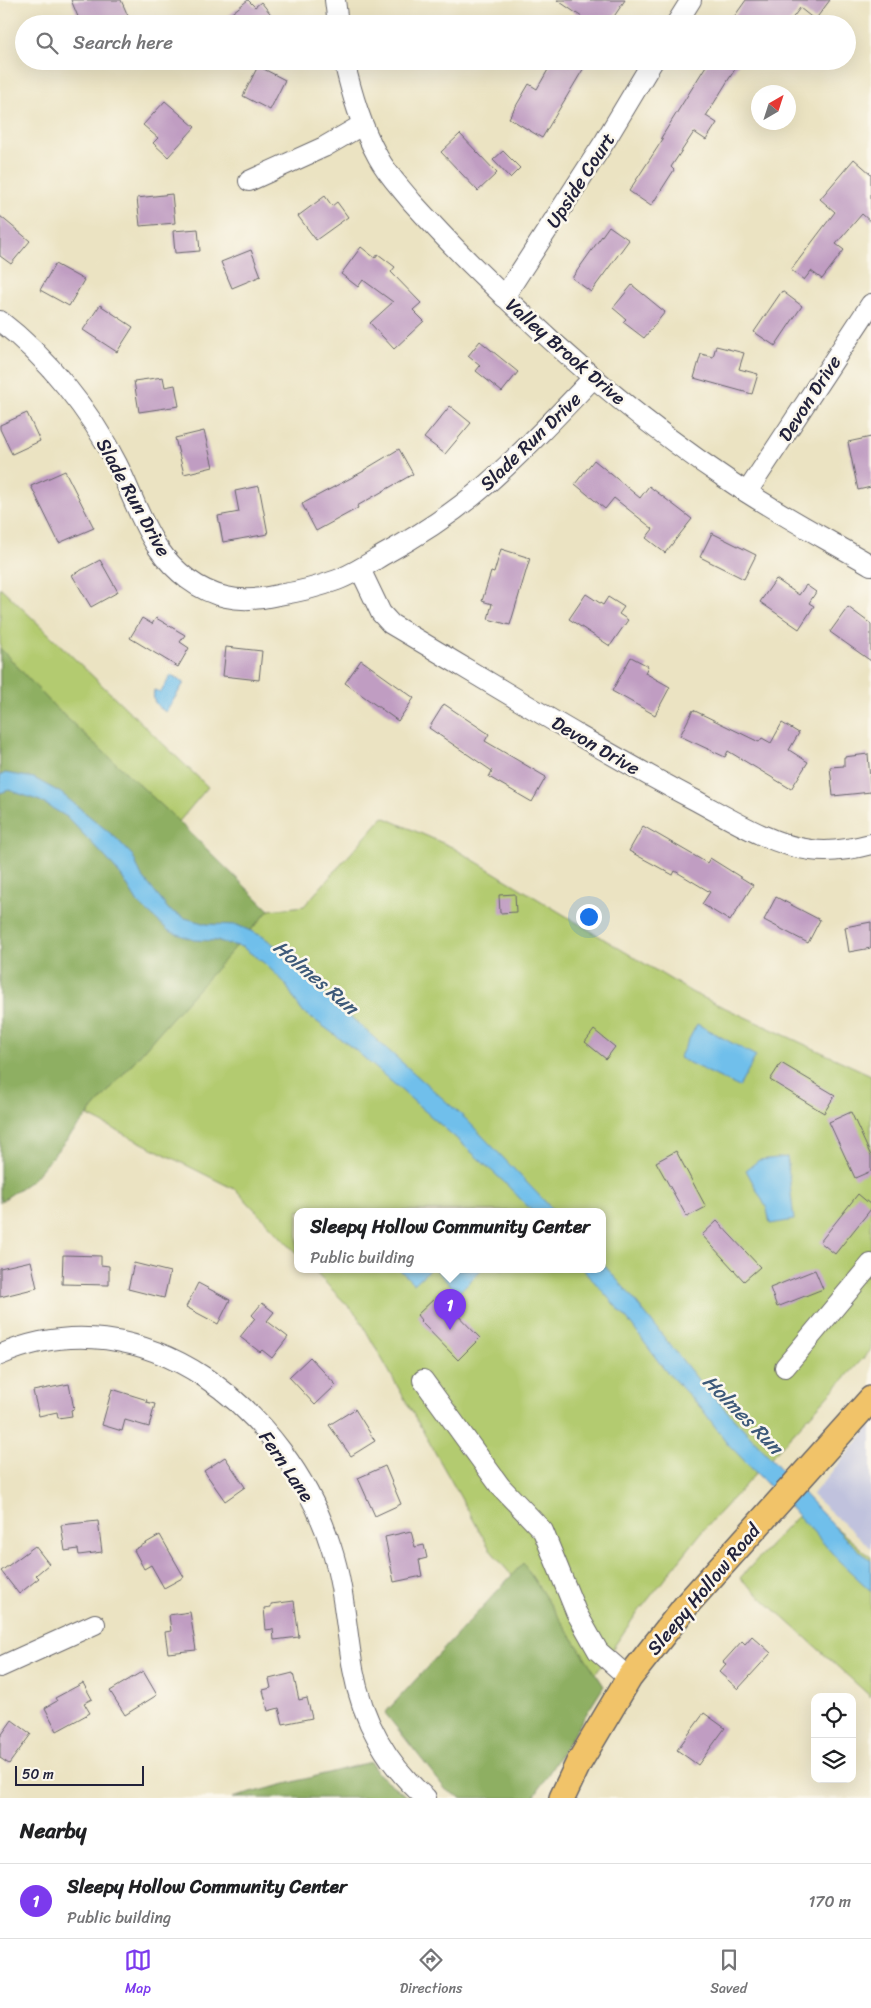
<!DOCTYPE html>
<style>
body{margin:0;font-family:Sriracha,sans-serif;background:#f2f2f2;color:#202124}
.controls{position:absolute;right:15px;bottom:15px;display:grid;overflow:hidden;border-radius:10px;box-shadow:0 5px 20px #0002}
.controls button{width:45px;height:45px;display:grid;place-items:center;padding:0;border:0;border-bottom:1px solid #e0e0e0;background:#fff;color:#202124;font:25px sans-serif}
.compass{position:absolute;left:751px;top:85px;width:45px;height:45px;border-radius:50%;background:#fff;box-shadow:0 5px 20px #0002;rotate:39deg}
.scale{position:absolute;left:15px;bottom:12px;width:129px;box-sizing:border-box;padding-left:5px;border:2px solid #22223b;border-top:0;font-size:14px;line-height:18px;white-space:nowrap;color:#22223b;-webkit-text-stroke:4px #fbf7ec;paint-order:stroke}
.you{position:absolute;left:588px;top:916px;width:18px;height:18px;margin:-12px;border:4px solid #fff;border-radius:50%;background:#1a73e8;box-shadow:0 0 0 8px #1a73e833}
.badge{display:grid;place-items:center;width:32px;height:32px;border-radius:50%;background:#7c3aed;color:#fff;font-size:16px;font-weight:700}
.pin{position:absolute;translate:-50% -41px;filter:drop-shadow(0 1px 2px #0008)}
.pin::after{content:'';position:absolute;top:26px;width:18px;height:15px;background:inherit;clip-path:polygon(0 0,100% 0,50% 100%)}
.popup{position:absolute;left:294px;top:1208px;width:312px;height:65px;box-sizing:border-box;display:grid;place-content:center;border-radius:10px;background:#fff;filter:drop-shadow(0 1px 4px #0005);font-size:16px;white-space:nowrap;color:#757577}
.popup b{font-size:19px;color:#202124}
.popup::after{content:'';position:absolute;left:50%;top:100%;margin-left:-10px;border:10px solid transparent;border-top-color:#fff}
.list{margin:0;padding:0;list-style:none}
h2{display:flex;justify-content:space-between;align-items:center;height:65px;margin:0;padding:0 20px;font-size:21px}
h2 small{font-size:16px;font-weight:400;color:#757577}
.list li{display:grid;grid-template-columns:32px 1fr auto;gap:15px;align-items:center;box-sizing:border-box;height:75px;padding:0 20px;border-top:1px solid #e0e0e0}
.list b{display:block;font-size:19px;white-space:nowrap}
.list p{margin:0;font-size:16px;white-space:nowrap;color:#757577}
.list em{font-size:16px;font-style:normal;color:#757577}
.icon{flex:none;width:28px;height:28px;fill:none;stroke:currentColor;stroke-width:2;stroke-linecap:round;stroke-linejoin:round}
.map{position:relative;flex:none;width:871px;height:1798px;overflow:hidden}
.search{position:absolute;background:#fff;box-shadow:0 5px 20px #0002;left:15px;right:15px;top:15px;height:55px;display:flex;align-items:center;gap:12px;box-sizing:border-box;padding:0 18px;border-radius:28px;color:#757577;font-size:19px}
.sheet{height:140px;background:#fff}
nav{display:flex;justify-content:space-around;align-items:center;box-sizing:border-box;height:70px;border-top:1px solid #e0e0e0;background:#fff;font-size:14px;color:#757577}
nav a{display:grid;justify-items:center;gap:2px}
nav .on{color:#7c3aed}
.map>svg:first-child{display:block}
</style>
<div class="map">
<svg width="871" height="1798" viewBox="0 0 871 1798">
<rect width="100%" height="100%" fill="#fbf7ec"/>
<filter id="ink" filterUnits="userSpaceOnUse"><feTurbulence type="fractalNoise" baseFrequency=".02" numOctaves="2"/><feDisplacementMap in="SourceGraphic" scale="10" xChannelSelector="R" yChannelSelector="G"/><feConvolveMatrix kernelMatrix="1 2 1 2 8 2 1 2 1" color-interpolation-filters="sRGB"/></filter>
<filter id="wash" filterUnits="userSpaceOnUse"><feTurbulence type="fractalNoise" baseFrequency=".0096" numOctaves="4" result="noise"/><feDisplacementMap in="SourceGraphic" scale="20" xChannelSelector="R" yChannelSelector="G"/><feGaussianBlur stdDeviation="1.12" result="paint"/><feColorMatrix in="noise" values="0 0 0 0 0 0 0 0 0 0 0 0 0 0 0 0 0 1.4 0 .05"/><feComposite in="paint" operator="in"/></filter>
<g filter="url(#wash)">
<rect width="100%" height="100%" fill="#ebe3c2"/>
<!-- industrial -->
<path fill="#c0c2dd" d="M 871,1426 L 871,1548 L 812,1495 Z"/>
<!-- green -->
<g fill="#b3cb6f" stroke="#6a7655">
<path d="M 0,587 L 208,787 L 151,855 L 238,945 L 269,910 L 304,906 L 383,817 L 452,847 L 693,993 L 871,1075 L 871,1350 L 705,1528 L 635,1616 L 595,1674 L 491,1551 L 357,1315 L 312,1269 L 602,1269 L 602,1211 L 298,1211 L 297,1254 L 236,1190 L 88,1116 L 93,1109 L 0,1083 Z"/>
<path d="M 808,1504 L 871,1557 L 871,1697 L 740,1578 Z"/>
</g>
<!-- forest -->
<g fill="#8eaf62" stroke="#58684e">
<path d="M 0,648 L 55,707 L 169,812 L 269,910 L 162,1029 L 32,1180 L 0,1202 Z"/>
<path d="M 523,1563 L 604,1686 L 533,1798 L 462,1798 L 446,1790 L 385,1713 Z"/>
<path d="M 370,1762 L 379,1775 L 409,1798 L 232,1798 Z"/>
</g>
<!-- water -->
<g fill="#70bfeb" stroke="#497093">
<path d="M 171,675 L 184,683 L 166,712 C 156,706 152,702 154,690 L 161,692 Z"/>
<path d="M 5,773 L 34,778 L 61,793 L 116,838 L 133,856 L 141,875 L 169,910 L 185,918 L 206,924 L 237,925 L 262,936 L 299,963 L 318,988 L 467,1120 L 554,1211 L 532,1211 L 504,1182 L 458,1140 L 354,1049 L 301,1010 L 284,982 L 264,963 L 242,947 L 217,941 L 194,940 L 169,931 L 138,903 L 122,877 L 107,859 L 67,817 L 40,801 L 9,790 L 0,793 L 0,776 Z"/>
<path d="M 697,1024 L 756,1056 L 739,1087 L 679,1058 Z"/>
<path d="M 787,1157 L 794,1220 L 770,1224 L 767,1209 L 746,1170 L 759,1160 Z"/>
<path d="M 603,1264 L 627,1291 L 699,1381 L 846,1539 L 871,1561 L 871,1591 L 839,1561 L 810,1528 L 728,1444 L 702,1409 L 664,1369 L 627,1319 L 583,1269 L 602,1269 Z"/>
<path d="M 399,1269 L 430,1269 L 414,1284 Z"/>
<path d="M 435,1269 L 482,1269 L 458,1293 Z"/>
</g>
<g id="blocks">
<!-- building -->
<g fill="#c09dc2">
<path d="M 71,0 L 121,0 L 128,16 L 107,24 L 81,24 Z"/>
<path d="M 248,0 L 255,7 L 261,2 L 274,18 L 267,24 L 218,24 Z"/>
<path d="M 557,0 L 625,0 L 609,24 L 592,24 Z"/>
<path d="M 746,0 L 830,0 L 815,20 L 800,8 L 788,24 L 729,24 Z"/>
<path d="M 553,61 L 588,61 L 542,138 L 509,118 L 529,84 L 537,89 Z"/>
<path d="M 709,61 L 740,61 L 706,116 L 717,123 L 706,140 L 694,132 L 671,167 L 674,170 L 651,206 L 629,191 L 663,139 L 661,138 Z"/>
<path d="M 258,66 L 285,80 L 270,110 L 243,96 Z"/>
<path d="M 165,101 L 195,127 L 168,157 L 153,143 L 158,138 L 143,125 Z"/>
<path d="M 460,134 L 497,173 L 478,191 L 441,152 Z"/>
<path d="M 503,151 L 520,168 L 510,178 L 493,160 Z"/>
<path d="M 854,159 L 871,174 L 871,222 L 862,214 L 836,244 L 844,250 L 822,279 L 811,271 L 804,280 L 791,270 L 835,212 L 820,199 Z"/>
<path d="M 172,194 L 175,223 L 140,226 L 137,198 Z"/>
<path d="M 325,196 L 332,206 L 337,202 L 348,217 L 316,240 L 298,216 Z"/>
<path d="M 0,216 L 30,241 L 11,264 L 0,256 Z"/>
<path d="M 609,226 L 629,240 L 591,292 L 572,278 Z"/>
<path d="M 198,229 L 200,251 L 175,253 L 173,231 Z"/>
<path d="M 361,247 L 375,258 L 378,254 L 395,267 L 391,272 L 421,303 L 413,310 L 424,321 L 394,349 L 370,323 L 393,302 L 363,280 L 358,287 L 341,274 Z"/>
<path d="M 251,250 L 261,276 L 232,288 L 221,262 Z"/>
<path d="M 55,264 L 84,280 L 69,306 L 40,290 Z"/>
<path d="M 632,285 L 665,312 L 644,338 L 623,322 L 626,319 L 613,308 Z"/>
<path d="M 782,291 L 802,306 L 775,346 L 754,332 Z"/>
<path d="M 100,305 L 133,327 L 117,352 L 83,330 Z"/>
<path d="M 480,341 L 518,372 L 502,392 L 476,371 L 480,366 L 468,356 Z"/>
<path d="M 716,346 L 744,353 L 739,369 L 758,374 L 752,394 L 694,378 L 701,354 L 713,357 Z"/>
<path d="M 163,377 L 165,387 L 175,385 L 179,406 L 139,412 L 134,381 Z"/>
<path d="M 450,406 L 471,423 L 445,454 L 424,438 Z"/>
<path d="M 27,413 L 40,441 L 12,454 L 0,429 L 0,425 Z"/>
<path d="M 204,431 L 213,467 L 184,474 L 175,438 Z"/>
<path d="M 871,437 L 871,487 L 858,490 L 848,442 Z"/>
<path d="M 399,449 L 413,474 L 357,506 L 358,508 L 316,531 L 302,504 L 364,471 L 364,470 Z"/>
<path d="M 594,460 L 640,498 L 649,486 L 692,519 L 665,553 L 646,538 L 653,529 L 614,498 L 605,509 L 575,484 Z"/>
<path d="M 65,471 L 94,528 L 59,543 L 31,486 Z"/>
<path d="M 259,486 L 268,534 L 223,542 L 218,516 L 239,512 L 235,491 Z"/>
<path d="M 712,533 L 756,555 L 744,579 L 700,557 Z"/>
<path d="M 501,549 L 530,558 L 510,625 L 488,619 L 492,604 L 482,601 L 491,572 L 494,573 Z"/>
<path d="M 100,560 L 118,592 L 91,607 L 72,575 Z"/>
<path d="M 776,579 L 799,595 L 806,585 L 816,592 L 809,603 L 814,606 L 799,629 L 760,602 Z"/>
<path d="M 586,594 L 603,605 L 608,597 L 624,607 L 619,614 L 628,620 L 610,646 L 569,619 Z"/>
<path d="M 848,607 L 871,624 L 871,661 L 830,632 Z"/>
<path d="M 142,618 L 152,624 L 156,618 L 185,635 L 180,642 L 189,648 L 178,667 L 130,638 Z"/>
<path d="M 226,647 L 262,651 L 259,680 L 223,676 Z"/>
<path d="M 631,657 L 648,666 L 645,673 L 670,687 L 655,715 L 612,691 Z"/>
<path d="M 361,660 L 414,698 L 398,721 L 345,683 Z"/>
<path d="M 444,704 L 489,734 L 485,741 L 546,777 L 532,802 L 489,777 L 492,771 L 429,728 Z"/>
<path d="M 693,710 L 759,742 L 762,738 L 771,743 L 782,723 L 799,733 L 789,750 L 808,762 L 791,789 L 728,751 L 725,757 L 680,736 Z"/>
<path d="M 868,754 L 871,792 L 833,796 L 830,767 L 844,766 L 844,757 Z"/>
<path d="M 643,826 L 707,863 L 710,858 L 753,885 L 730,921 L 702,904 L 710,892 L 675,871 L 673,875 L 629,851 Z"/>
<path d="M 515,894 L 516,912 L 500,913 L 499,895 Z"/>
<path d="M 776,897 L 820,920 L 808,943 L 764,920 Z"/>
<path d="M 871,922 L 871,948 L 849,952 L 845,927 Z"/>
<path d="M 594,1030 L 615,1047 L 606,1059 L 585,1042 Z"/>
<path d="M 781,1063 L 835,1095 L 824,1113 L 770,1080 Z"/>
<path d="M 851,1112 L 871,1156 L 871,1171 L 855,1178 L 829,1122 Z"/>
<path d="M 676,1151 L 706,1207 L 687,1217 L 656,1162 Z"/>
<path d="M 858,1194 L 871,1205 L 871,1209 L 835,1254 L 820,1242 Z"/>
<path d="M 717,1221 L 760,1267 L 744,1281 L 702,1235 Z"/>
<path d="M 63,1255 L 101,1256 L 101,1265 L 109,1266 L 109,1285 L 62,1284 Z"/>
<path d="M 31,1261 L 37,1288 L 0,1297 L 0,1268 Z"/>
<path d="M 134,1263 L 170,1272 L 164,1298 L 128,1289 Z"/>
<path d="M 815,1270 L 823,1289 L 777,1307 L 770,1288 Z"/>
<path d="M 198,1283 L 230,1300 L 218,1324 L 186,1307 Z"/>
<path d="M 436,1297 L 440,1302 L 443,1300 L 480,1338 L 458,1360 L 420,1321 L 421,1320 L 417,1315 Z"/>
<path d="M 262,1303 L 274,1312 L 267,1321 L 288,1337 L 272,1358 L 262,1350 L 260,1352 L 240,1337 L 255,1318 L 252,1315 Z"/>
<path d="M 310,1357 L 336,1385 L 315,1405 L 289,1377 Z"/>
<path d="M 69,1384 L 74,1409 L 71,1410 L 72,1416 L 58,1418 L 57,1412 L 39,1416 L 33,1391 Z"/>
<path d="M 112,1389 L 147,1400 L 146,1402 L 155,1404 L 149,1427 L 125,1420 L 122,1431 L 102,1425 Z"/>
<path d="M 355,1409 L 375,1441 L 351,1456 L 329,1425 Z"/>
<path d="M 225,1457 L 245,1487 L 225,1501 L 204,1471 Z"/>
<path d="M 385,1466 L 401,1504 L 375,1516 L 358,1478 Z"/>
<path d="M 98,1521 L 102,1552 L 79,1555 L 78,1549 L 65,1551 L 61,1525 Z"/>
<path d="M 411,1531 L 415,1547 L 424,1545 L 427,1558 L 419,1560 L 422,1576 L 394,1582 L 385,1537 Z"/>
<path d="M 160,1535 L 184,1577 L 164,1588 L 151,1565 L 144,1569 L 134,1550 Z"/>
<path d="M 35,1546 L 49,1564 L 36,1575 L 39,1578 L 19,1594 L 1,1571 Z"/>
<path d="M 294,1601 L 299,1637 L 274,1640 L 273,1629 L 266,1630 L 264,1608 L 271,1607 L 271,1604 Z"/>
<path d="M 190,1612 L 196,1650 L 168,1653 L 165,1632 L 171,1631 L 169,1615 Z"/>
<path d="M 752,1636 L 771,1653 L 738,1689 L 719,1672 L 726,1664 L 723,1662 L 742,1641 L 745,1644 Z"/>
<path d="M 143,1671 L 157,1695 L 125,1715 L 110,1691 Z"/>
<path d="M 293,1673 L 299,1700 L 307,1698 L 312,1718 L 283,1724 L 279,1708 L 268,1711 L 263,1690 L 271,1688 L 269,1679 Z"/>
<path d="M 83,1683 L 92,1699 L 84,1703 L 90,1713 L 57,1731 L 45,1708 L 57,1701 L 55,1698 Z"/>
<path d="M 704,1713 L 725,1728 L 698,1765 L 677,1750 Z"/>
<path d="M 12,1720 L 31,1734 L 9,1764 L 0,1758 L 0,1737 Z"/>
</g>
</g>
</g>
<g filter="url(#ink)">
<use href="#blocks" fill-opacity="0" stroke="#68666a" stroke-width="1"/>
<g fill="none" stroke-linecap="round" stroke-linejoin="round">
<!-- minor casing -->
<g stroke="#68666a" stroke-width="22">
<g id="minor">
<path d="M 335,0 L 338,24"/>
<path d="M 676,24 L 691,0"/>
<path d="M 344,61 C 352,95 361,126 378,157 C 387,174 400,187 412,202 C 433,225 454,248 477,270 C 554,346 635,418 725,478 C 771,510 823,537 871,565"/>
<path d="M 249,181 L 324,147 L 362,125"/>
<path d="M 504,297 L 605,141 L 653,61"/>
<path d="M 0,321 C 46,356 91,412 117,464 C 131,492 141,523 158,548 C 174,571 198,591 226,597 C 243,601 261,599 278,595 C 298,592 318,587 337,580 C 353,574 368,564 383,555 C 420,535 455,512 487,484 C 524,451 558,415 593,378"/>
<path d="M 747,492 L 871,304"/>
<path d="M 360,569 L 381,613 L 391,624 C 491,683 590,745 693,799 C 727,817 773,846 811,850 C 831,853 852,849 871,844"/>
<path d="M 0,1355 C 144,1292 289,1412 331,1547 C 344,1586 346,1629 353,1669 C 362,1720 387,1765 426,1798"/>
<path d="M 785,1367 L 871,1264"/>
<path d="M 423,1380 L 500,1486 L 543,1531 L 576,1612 L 598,1651 L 629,1678"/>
<path d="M 0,1667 L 95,1624"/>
</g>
</g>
<!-- major casing -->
<g stroke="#68666a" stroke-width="28">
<path id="major" d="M 562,1798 L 578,1764 L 629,1678 L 688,1603 L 871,1399"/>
</g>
<!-- minor -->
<use href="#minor" stroke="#fff" stroke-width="20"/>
<!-- major -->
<use href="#major" stroke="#f1c369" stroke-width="25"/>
</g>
</g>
<g text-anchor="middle" stroke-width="5" stroke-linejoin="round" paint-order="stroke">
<!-- street labels -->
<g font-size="19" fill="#22223b" stroke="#fbf7ec">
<text transform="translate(580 180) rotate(-57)" y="7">Upside Court</text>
<text transform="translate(566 351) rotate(41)" y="7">Valley Brook Drive</text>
<text transform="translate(809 398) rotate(-57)" y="7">Devon Drive</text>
<text transform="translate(530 441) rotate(-44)" y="7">Slade Run Drive</text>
<text transform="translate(134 497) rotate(61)" y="7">Slade Run Drive</text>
<text transform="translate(596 745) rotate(30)" y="7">Devon Drive</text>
<text transform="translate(287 1466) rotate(56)" y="7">Fern Lane</text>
<text transform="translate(703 1589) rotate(-50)" y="7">Sleepy Hollow Road</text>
</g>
<!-- water labels -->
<g font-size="20" font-style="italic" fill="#3d5979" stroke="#fbf7ec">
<text transform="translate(316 977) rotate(40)" y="7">Holmes Run</text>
<text transform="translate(743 1414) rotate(45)" y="7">Holmes Run</text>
</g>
</g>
</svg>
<div class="controls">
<button><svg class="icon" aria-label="locate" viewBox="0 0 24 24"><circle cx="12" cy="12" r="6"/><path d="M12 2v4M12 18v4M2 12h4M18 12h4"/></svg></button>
<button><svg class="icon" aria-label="layers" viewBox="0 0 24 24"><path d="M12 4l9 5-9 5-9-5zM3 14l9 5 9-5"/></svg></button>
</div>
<svg class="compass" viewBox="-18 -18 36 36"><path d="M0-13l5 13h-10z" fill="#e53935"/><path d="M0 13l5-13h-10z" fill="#757577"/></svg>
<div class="scale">50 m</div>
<div class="you"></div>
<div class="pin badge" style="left:450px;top:1330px">1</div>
<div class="popup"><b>Sleepy Hollow Community Center</b>Public building</div>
<div class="search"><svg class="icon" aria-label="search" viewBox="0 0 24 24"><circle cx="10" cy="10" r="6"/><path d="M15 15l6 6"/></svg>Search here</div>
</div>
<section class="sheet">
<h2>Nearby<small></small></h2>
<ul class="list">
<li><span class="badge">1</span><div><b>Sleepy Hollow Community Center</b><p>Public building</p></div><em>170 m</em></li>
</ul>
</section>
<nav>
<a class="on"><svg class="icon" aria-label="map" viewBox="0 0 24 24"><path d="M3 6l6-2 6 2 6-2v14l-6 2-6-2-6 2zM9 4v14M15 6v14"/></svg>Map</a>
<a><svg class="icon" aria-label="directions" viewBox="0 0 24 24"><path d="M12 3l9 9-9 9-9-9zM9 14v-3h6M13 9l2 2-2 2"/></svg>Directions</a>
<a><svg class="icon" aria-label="saved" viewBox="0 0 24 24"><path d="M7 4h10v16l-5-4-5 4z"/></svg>Saved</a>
</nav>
